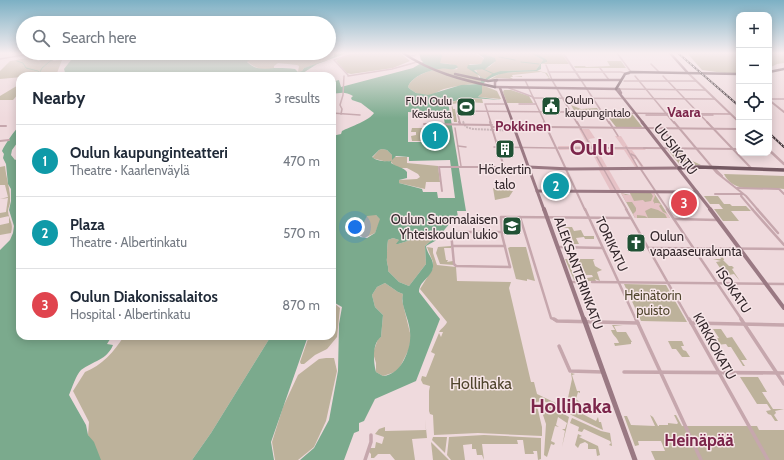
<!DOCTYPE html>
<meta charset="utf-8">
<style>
body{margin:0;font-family:Cabin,sans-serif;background:#f6f6f7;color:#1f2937}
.controls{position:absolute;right:12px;top:12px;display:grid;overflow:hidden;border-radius:8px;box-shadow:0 2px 10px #0003}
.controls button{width:36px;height:36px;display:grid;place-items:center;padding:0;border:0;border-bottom:1px solid #e0e1e3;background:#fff;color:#1f2937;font:20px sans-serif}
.you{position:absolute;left:355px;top:227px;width:14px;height:14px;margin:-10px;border:3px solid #fff;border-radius:50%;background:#1a73e8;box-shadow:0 0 0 6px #1a73e833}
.badge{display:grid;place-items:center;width:26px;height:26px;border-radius:50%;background:#111827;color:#fff;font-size:13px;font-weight:700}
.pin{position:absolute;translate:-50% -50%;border:2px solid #fff;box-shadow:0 1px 4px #0006}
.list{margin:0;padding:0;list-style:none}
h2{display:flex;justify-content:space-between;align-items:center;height:52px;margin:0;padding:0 16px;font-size:17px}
h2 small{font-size:13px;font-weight:400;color:#747a83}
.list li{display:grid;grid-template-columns:26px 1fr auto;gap:12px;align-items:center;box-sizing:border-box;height:72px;padding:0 16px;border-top:1px solid #e0e1e3}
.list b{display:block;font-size:15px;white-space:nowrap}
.list p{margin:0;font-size:13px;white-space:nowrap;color:#747a83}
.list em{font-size:13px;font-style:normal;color:#747a83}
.icon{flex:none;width:22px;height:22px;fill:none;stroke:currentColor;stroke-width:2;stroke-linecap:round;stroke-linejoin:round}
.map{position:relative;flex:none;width:784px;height:460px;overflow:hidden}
.search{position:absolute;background:#fff;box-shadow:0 2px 10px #0003;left:16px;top:16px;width:320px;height:44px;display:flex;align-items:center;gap:10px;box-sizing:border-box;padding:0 14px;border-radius:22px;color:#747a83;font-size:15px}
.panel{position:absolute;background:#fff;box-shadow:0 2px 10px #0003;left:16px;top:72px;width:320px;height:268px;border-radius:12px}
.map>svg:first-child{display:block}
</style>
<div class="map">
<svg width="784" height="460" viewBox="0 0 784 460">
<rect width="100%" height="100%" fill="#efdadd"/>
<!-- green -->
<g fill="#bdb29b">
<path d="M 249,53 L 333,53 L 333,56 L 326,61 L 304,68 L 302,71 L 298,72 L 299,66 L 297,65 L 278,63 L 274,66 L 274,68 C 264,72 254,68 247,61 L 251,59 L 241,58 L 249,55 Z"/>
<path d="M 359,53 L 400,53 L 410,61 L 393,68 L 351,74 L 347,73 L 336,61 L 338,59 Z"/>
<path d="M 441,53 C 453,53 475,49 484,59 L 481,64 L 469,64 L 476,73 L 477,71 L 474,70 L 489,67 L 495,62 L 495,59 L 487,55 L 487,53 L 530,53 L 543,60 L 536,70 L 500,71 L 485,79 L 482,78 L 477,74 L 481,81 L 479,84 C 467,84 455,86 444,89 C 438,91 432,96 426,95 C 419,95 413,92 408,87 C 412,76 430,70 441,68 C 447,68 452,70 458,69 L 450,64 L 440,63 Z"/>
<path d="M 535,53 L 562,54 L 569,64 L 542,64 L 547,62 Z"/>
<path d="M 687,53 L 739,53 L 739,70 L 737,71 L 738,73 L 724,73 L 702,70 Z"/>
<path d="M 769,53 L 784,53 L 784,63 L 777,64 L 769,68 Z"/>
<path d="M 34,57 L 38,61 L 55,57 L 53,61 L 62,60 L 57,73 L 45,75 L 57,73 L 58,76 L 45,76 L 44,75 L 0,79 L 0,71 L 10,61 Z"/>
<path d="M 607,61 L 621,61 L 626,68 L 575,68 L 574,66 L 585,66 L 583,64 L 586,67 L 610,66 Z"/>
<path d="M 537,71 L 539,71 L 547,73 L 550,79 L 547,79 L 549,78 L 545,73 L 541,72 L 512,75 L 513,77 L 522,76 L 522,77 L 510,77 L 513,79 L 497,78 L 489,80 L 501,73 Z"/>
<path d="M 20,84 L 20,92 L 13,100 L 0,100 L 0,96 Z"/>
<path d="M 482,85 L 497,91 L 501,99 L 478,97 L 480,95 Z"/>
<path d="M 504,90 L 511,90 L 529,96 L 533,103 L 507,103 L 503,92 Z"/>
<path d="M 473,98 L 482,99 L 483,103 L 467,102 L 452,104 L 453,109 L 455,109 L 457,122 L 454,122 L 451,103 L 450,102 Z"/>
<path d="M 571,105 L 581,109 L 597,108 L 602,115 L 577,116 Z"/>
<path d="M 606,114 L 629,116 L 632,114 L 643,128 L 616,127 Z"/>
<path d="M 412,128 L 424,128 L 425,141 L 412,141 L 411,136 L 416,135 L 416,132 L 411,132 Z"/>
<path d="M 382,149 L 387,150 L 394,157 L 407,157 L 407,163 L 438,166 L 440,182 L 426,182 L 425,189 L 399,183 L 399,180 L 417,179 L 420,177 L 418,174 L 407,168 L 397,168 L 390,161 L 387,162 L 372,158 L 379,150 Z"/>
<path d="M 668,150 L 680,150 L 686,158 L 701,165 L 680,165 Z"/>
<path d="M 5,166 C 6,178 11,191 10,202 C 10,205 8,208 8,211 C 9,221 14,223 11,233 L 0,235 L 0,225 L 9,223 L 9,216 L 0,218 L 0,213 L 6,212 L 8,198 L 0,199 L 8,197 L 5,185 L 0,185 L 0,167 Z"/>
<path d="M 724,174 L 784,176 L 784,189 C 765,186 734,196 724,174 Z"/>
<path d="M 493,188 L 513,191 L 509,197 L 495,200 Z"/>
<path d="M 621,193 L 630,195 L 630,193 L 654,193 L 670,218 L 635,218 Z"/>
<path d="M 704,196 L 718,196 L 724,204 L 730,204 L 732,206 L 746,206 L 751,211 L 731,211 L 739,221 L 723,221 L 714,209 L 723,209 L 719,204 L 710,204 Z"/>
<path d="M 367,215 L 376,215 L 381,219 L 375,233 L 364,238 L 358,234 Z"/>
<path d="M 555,225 L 557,227 L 572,227 L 574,231 L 581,230 L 584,236 L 594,236 L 594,239 L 585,239 L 584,237 L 576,238 L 579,244 L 570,244 L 574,243 L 568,228 L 556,227 Z"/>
<path d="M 393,238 L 399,240 L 398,244 L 414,239 L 433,239 L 425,246 L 426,264 L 409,286 L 399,282 L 388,271 C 389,266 386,263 387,258 C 387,252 387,246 388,240 Z"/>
<path d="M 451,246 L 451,248 L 444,248 L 446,260 L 448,260 L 447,262 L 453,261 L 454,265 L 440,264 L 436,253 L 438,247 Z"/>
<path d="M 427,247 L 433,248 L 433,253 L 437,265 L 456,267 L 457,281 L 511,282 L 509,288 L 531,382 L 534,382 L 537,394 L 562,406 L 561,410 L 544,401 L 536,402 L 542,427 L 542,436 L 478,433 L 434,435 L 433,415 L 430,414 L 429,411 L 429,391 L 430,386 L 423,384 L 421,380 L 422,376 L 426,377 L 435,354 L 431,352 L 439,333 L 441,337 L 443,332 L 439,332 C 441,328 445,327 447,322 L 420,289 L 433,268 L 433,262 Z"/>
<path d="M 510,247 L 526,247 L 535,281 L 527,279 L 527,281 L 516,279 L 508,248 Z"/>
<path d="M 720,257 L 723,257 L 724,260 L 723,260 L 729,266 L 732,266 L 734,268 L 732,269 L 740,281 L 734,274 L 729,275 L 732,280 L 728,280 L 716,262 L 721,261 L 713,259 L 721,259 Z"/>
<path d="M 565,259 L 595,259 L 593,260 L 595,266 L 602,270 L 597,272 L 600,281 L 595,279 L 596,281 L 588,281 L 587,278 L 593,277 L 592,275 L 586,275 L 580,262 L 568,260 L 575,279 L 578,280 L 574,280 Z"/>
<path d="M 385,283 L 398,292 L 403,294 L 402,300 L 411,337 L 409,349 L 398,371 L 383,376 L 376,372 L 376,363 L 373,353 L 378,339 L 381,337 L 383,315 L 375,307 L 372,295 L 377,287 Z"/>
<path d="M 624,284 L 666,285 L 687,322 L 641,321 Z"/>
<path d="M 335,304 L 340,308 L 337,337 L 327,349 L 315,355 L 304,364 L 301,364 L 300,362 L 309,336 L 332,336 L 332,305 Z"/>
<path d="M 612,325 L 623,325 L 614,326 L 617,332 L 626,332 L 632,342 L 631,342 L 631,344 L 615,346 L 614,343 L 619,343 C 617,337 613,336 611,330 L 615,330 Z"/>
<path d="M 713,329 L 721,329 L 727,338 L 732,337 L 747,360 L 741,360 L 745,366 L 743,366 L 731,347 L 728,347 L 726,344 L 716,345 L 713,339 L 719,338 Z"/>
<path d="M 124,336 L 271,336 L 211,433 L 192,460 L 99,460 L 88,435 L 89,422 L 73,391 L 85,372 C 101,366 115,351 124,336 Z"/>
<path d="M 668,341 L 682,341 L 684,346 L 681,346 L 683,350 L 686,351 L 690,357 L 682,357 L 676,349 L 672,349 Z"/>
<path d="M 326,358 L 334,358 L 337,371 L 326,421 L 314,447 L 298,460 L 275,460 L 272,442 L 283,407 L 298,375 L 319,359 Z"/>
<path d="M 571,373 L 575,374 L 572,375 L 577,391 L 580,391 L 580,393 L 578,392 L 576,399 L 583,405 L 575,401 L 575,410 L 596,421 L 598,417 L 599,422 L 601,422 L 603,430 L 565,412 L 572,379 Z"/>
<path d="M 740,377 L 758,377 L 767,392 L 762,392 L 773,409 L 784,409 L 775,411 L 776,413 L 774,415 L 778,421 L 775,421 L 771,415 L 768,414 L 766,411 L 771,410 L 767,404 L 757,404 Z"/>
<path d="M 541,403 L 544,403 L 569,417 L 562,447 L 565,431 L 562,429 L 565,429 L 567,423 L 558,417 L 556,425 L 559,427 L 555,426 L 551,441 L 555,443 L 554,445 L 551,444 L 547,457 L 544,455 L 546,424 L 540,406 Z"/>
<path d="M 650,415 L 653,417 L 658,426 L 659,426 L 659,425 L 668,425 L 668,423 L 677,424 L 678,423 L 674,415 L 676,415 L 682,426 L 757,426 L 759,430 L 784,430 L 784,460 L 655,460 L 651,451 L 665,451 L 661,441 L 638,441 L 639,445 L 635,446 L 624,416 L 627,416 L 631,425 L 655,426 Z"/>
<path d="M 572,418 L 601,431 L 610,433 L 612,446 L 609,445 L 611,443 L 610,441 L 584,429 L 582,432 L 578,431 L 579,427 L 570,423 Z"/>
<path d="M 425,419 L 427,438 L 412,439 L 415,460 L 395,460 L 390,454 L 378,454 L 374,458 L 371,458 L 371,454 L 369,452 L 370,448 L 375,448 L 376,442 L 382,444 L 384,437 L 375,434 L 379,429 L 385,427 L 385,431 L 426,430 Z"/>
<path d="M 578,434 L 582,436 L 579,437 L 598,446 L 600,455 L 597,456 L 596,449 L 588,449 L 588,444 L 585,442 L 580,444 L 578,448 L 575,445 Z"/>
<path d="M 484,435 L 541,438 L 541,459 L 538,460 L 537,451 L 533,451 L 534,454 L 525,454 L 523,440 L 517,440 L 518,444 L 482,444 L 484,460 L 482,455 L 477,455 L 476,449 L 472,449 L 472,444 L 463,445 L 465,460 L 451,460 L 447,455 L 449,437 Z"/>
<path d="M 433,437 L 447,437 L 445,453 L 432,440 Z"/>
<path d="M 431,442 L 449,460 L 433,460 Z"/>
</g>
<!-- plaza -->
<g fill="#e6c2c6">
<path d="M 579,129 L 589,129 L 595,138 L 589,139 L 593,147 L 623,147 L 615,136 L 621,136 L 628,147 L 643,147 L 646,150 L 632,150 L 644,167 L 640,166 L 636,159 L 634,159 L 638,167 L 635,167 L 624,150 L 597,149 L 607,167 L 600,168 L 590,149 L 559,150 L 558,146 L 588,146 Z"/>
<path d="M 599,170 L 609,170 L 621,191 L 610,190 Z"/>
<path d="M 621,193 L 626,195 L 630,195 L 630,193 L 634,201 L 643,200 L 645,202 L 651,201 L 653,196 L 651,193 L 654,193 L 655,196 L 653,201 L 655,204 L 655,203 L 658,203 L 661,204 L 659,206 L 663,212 L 668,214 L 670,218 L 667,218 L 665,214 L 658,210 L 651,208 L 645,211 L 648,218 L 645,216 L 637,215 L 637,218 L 635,218 L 633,214 L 636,211 L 636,208 L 632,202 L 626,202 Z"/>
</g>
<!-- water -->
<g fill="#7baa8d" fill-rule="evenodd">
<path d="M 72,53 L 246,53 L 247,56 L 241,57 L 247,57 L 251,59 L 247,62 C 258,72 265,68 278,68 C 284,68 289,68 295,69 L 298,72 L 302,71 L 304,68 L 327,60 L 334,56 L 334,53 L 347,53 L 317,64 L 303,73 L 306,74 L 305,76 L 66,76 L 64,69 L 71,60 Z"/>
<path d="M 419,53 L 441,53 L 442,56 L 440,63 L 456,65 L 458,67 C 453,72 447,67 440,69 C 429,70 412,76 408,87 L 410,89 L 416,93 L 428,95 L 461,85 L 479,84 L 481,81 L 480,76 L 467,68 L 468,65 L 481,64 L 484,58 L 478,54 L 471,53 L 487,53 L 487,55 L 495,58 L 496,61 L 485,69 L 474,70 L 482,78 L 485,79 L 492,74 L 500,71 L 536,70 L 543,60 L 530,53 L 535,53 L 547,60 L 547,62 L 541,64 L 541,69 L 537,71 C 517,73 496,69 482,85 L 482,93 L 478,97 L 501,100 L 473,98 L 448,102 L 466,211 L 457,211 L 458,217 L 450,223 L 435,241 L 426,246 C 427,254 434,259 433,267 C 432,277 419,281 419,292 L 440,319 L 416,381 L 375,399 L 364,421 L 359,423 L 359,431 L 354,433 L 344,460 L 300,460 L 314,448 L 329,420 L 338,371 L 339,324 L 342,307 L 335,303 L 332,304 L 332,136 L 341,134 L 342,131 C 350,127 370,120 374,113 L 361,103 L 352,100 L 351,98 L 353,96 C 345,91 340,93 332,94 L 332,84 L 336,83 L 335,81 L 339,80 L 341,87 L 413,68 L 423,62 L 421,60 ZM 408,112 L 443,113 L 448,142 L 408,142 C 408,131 408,122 408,112 ZM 382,149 L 387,150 L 392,155 L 392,160 L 396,156 L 409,157 L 409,161 L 450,160 L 455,198 L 438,198 L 437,192 L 423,192 L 422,189 L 399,183 L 399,180 L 407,178 L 407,172 C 403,167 397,167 391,163 L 391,161 C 386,162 376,161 372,157 L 379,150 ZM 376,215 L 380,219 L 375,233 L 367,238 L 360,237 L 358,234 L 367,216 ZM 393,238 L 399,240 L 396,244 L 398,244 L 414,239 L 433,239 L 425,246 L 426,264 L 409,286 L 399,282 L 388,271 C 389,266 386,263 387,258 C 387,252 387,246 388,240 ZM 385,283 L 398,292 L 403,294 C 401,302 404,307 406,315 C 412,332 412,344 404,360 C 399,369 393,375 383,376 L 376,372 C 374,365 371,344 381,337 L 383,315 L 375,307 L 372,295 L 377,287 Z"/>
<path d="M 20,125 L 20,139 L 12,150 L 11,155 L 15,160 L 20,157 L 20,336 L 112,336 L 107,344 L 113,345 C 107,360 93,361 81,370 C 76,375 72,388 69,395 L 86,425 L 88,435 L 94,442 L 101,460 L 0,460 L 0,250 L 10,240 L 13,233 L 14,226 L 9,210 L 11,201 L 11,189 L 8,184 L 6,164 L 3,158 L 4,154 L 2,151 C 5,144 15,130 20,125 Z"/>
<path d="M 271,336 L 308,336 L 271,442 L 274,460 L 192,460 L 211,433 Z"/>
</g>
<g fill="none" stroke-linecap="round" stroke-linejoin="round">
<!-- stream -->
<g stroke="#7baa8d" stroke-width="1">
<path d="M 499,57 L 515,60"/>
<path d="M 17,61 L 23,63 L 26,68 L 38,71 L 42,75"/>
<path d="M 521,62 L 539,64"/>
<path d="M 483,69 L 494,74"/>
<path d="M 40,72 L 42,68 L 55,57"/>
</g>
<!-- minor-tunnel-far1 -->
<path stroke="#c9b6b9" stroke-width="1.5" stroke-dasharray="1.5 1" stroke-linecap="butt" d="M 463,121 L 464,123"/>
<!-- minor-tunnel -->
<path stroke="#c9b6b9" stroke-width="2" stroke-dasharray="2 1" stroke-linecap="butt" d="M 463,122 L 466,127 L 473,129 L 522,131"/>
<!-- pedestrian -->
<g stroke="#c6a7ad" stroke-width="1.5">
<path d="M 455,128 L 461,166"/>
<path d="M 613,128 L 618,136"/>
<path d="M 581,129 L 616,191"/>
<path d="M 458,146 L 466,147"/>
<path d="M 494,147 L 555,148"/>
<path d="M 626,147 L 638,168"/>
<path d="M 558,148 L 644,148"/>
<path d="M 631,154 L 635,156 L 642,166"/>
</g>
<!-- minor-far3 -->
<g stroke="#c6a7ad" stroke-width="1.5">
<path d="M 40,53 L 44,57 L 54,56"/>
<path d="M 546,53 L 563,53"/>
<path d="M 617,53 L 631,72"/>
<path d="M 408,55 L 414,56 L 416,54"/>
<path d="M 0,59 L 35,53"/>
<path d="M 651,64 L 659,72"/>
<path d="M 546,65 L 552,80 L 577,123"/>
<path d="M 600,68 L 609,80"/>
<path d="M 548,72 L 621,72 L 629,74"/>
<path d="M 348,75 L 334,60 L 356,53"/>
<path d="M 348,76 L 392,69 L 417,62"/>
<path d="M 635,76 L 674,123"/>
<path d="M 663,76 L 708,123"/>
<path d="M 525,80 L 545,123"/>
<path d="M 581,80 L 609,123"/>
<path d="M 624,81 L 638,81"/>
<path d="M 639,81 L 696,81"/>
<path d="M 509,88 L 533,97"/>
<path d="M 619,89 L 705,90"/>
<path d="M 533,98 L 715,99"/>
<path d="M 769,99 L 784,99"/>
<path d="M 519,104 L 536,104"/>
<path d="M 332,113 L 360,115"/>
<path d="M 603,113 L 730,114"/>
<path d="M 341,114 L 342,109 L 340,105 L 343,95 L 344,76"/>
<path d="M 646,115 L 667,115"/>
<path d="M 682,115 L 713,115"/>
<path d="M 574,116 L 605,116"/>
<path d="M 460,123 L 457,111 L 571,112"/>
<path d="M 491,123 L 485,104 L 505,104"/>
</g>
<!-- minor-far2 -->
<g stroke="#c6a7ad" stroke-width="2">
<path d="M 459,122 L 460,124"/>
<path d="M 490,122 L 504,167"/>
<path d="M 544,122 L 585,210"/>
<path d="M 577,122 L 581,129"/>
<path d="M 609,122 L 613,128"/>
<path d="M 674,122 L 717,173 L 746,196 L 758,210"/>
<path d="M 707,122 L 751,168"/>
<path d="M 424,124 L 492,125"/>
<path d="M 0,126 L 6,126"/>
<path d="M 492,127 L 539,127"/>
<path d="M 546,127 L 739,129"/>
<path d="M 662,129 L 678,148"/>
<path d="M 0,141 L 9,140"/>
<path d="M 644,148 L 739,149"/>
<path d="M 640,168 L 668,210"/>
<path d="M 714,168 L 722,176"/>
<path d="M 737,188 L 779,189 L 784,194"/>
<path d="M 442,191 L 439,167 L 528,167"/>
<path d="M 616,191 L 627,210"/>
<path d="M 715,194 L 742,194"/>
<path d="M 742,194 L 741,196 L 753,210"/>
</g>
<!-- minor-far1 -->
<g stroke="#c6a7ad" stroke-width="2.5">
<path d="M 585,209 L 636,320"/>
<path d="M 626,209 L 689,320"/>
<path d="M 667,209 L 742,320"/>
<path d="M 752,209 L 784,245"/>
<path d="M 757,209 L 778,233"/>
<path d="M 520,217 L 551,318 L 556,320"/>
<path d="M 674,219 L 718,220"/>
<path d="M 502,232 L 451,232 L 454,264 L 456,266 L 510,267"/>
<path d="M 452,246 L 505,246"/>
<path d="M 558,247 L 603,248"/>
<path d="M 649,248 L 784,249"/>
<path d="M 510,267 L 502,235 L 501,217 L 631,218"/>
<path d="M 570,282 L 582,282"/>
<path d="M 592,282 L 784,284"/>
</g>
<!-- minor -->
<g stroke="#c6a7ad" stroke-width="3.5">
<path d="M 554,319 L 557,321 L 638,323"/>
<path d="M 636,319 L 701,460"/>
<path d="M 689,319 L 768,460"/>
<path d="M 741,319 L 784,384"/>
<path d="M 691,323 L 784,325"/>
<path d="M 559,346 L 570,371 L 603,372"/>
<path d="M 624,372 L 784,373"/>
<path d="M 365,460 L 371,442 L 371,435"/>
</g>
<!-- tertiary-far1 -->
<g stroke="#c6a7ad" stroke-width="2">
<path d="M 563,53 L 581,80"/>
<path d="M 687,72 L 739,122"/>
<path d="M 769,100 L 784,112"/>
</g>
<!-- tertiary -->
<path stroke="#c6a7ad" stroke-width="2.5" d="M 769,150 L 784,164"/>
<!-- secondary-far3 -->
<g stroke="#9a7983" stroke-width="2.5">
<path d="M 670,53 L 687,72"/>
<path d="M 495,87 L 619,89 L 621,93"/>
<path d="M 495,87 L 495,82 L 497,80 L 621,80"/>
<path d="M 500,88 L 513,123"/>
<path d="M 616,89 L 643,123"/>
</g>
<!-- secondary-far2 -->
<g stroke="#9a7983" stroke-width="3">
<path d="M 512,122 L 544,210"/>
<path d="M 642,122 L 711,210"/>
<path d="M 528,167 L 570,169 L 679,168"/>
<path d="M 537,191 L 697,192"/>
</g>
<!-- secondary-far1 -->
<g stroke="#9a7983" stroke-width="4">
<path d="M 544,209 L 584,320"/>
<path d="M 710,209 L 784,308"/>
</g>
<!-- secondary -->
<path stroke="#9a7983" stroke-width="5" d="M 584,319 L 635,460"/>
<!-- primary-far1 -->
<g stroke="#745962" stroke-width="2.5">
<path d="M 403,53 C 431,72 462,80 495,87"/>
<path d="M 769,72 L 784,69"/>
<path d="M 455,74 L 488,81 L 497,80"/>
<path d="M 616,89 L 625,74 L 631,72 L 739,74"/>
</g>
<!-- primary -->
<path stroke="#745962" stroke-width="3.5" d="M 679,168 L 698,167 L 784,170"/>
<!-- rail casing -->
<g stroke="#33272b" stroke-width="2">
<g id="rail">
<path d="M 678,53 L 739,106"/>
<path d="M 769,133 L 784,147"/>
</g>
</g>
<!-- rail -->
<use href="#rail" stroke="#f7e6e8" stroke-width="1" stroke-dasharray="2" stroke-linecap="butt"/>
</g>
<!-- sky -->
<linearGradient id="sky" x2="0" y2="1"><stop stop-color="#7cb0c4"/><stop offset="0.45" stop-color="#f8eef0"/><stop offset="1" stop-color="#f8eef0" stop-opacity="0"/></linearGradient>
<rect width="784" height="118" fill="url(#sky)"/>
<!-- icons -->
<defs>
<g id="civic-square" transform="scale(1)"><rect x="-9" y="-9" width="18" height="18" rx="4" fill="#205134" stroke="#f7e6e8"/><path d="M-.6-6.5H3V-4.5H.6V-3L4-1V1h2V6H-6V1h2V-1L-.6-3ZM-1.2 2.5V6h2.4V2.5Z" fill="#fff"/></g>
<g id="stadium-square" transform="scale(1)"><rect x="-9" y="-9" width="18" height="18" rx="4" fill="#205134" stroke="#f7e6e8"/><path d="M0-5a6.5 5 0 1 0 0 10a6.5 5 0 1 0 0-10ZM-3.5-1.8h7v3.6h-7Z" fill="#fff"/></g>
<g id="building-square" transform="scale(1)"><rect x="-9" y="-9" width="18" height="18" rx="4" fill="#205134" stroke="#f7e6e8"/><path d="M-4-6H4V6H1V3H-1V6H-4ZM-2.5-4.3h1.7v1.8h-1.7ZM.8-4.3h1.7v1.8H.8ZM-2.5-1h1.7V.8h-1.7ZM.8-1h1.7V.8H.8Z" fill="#fff"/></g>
<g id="school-square" transform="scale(1)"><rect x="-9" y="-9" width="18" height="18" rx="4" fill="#205134" stroke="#f7e6e8"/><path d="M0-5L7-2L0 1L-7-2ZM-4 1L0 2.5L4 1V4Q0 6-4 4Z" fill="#fff"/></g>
<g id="church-square" transform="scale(1)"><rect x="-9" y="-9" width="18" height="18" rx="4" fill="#205134" stroke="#f7e6e8"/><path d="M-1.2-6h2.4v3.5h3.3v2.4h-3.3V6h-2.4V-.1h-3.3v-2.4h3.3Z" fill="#fff"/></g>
</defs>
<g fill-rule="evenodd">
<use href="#civic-square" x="551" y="106"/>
<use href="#stadium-square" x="466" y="107"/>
<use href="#building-square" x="505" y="149"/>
<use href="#school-square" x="512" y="226"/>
<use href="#church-square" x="636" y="243"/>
</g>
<g text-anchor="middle" stroke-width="3" stroke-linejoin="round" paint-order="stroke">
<!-- far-poi labels -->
<g font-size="11" fill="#33272b" stroke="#f7e6e8" text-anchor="start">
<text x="565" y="104">Oulun<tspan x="565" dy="13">kaupungintalo</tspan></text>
<text x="452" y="105" text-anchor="end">FUN Oulu<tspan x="452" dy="13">Keskusta</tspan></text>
</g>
<!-- street labels -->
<g font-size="13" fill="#33272b" stroke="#f7e6e8">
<text transform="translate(676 149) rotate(52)" y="5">UUSIKATU</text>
<text transform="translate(612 244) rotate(65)" y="5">TORIKATU</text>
<text transform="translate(579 273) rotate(70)" y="5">ALEKSANTERINKATU</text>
<text transform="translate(734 290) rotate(56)" y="5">ISOKATU</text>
<text transform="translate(715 346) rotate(61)" y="5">KIRKKOKATU</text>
</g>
<!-- poi labels -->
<g font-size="13" fill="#33272b" stroke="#f7e6e8">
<text x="505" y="174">Höckertin<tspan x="505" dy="15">talo</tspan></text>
<text x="498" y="224" text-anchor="end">Oulun Suomalaisen<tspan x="498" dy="15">Yhteiskoulun lukio</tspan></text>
<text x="650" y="241" text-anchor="start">Oulun<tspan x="650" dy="15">vapaaseurakunta</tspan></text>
</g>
<!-- park labels -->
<g font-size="13" fill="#50452d" stroke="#f7e6e8">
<text x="653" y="300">Heinätorin<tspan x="653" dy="15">puisto</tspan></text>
</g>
<!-- far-district labels -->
<g font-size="14" font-weight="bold" fill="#7c264b" stroke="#f7e6e8">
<text x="684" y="117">Vaara</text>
<text x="523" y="131">Pokkinen</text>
</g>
<!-- near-park labels -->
<g font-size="16" fill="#50452d" stroke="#f7e6e8">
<text x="481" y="389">Hollihaka</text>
</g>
<!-- near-neighbourhood labels -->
<g font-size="17" font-weight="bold" fill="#7c264b" stroke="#f7e6e8">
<text x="699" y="446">Heinäpää</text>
</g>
<!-- near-district labels -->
<g font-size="20" font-weight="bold" fill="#7c264b" stroke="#f7e6e8">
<text x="571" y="413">Hollihaka</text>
</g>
<!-- town labels -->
<g font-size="21" font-weight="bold" fill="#7c264b" stroke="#f7e6e8">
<text x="592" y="155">Oulu</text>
</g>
</g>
</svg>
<div class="controls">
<button>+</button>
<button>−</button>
<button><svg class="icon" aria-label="locate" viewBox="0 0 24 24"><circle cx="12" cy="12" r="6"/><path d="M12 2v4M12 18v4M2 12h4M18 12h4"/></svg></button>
<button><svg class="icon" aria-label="layers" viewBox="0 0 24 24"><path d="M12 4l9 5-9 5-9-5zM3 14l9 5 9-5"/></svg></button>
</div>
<div class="you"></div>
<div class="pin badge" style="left:435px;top:136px;background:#0f9aa8">1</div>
<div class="pin badge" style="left:556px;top:186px;background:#0f9aa8">2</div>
<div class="pin badge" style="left:684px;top:203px;background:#e0444e">3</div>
<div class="search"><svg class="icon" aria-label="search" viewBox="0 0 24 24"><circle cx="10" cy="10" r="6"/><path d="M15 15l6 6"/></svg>Search here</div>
<section class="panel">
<h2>Nearby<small>3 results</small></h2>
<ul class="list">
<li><span class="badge" style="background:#0f9aa8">1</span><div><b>Oulun kaupunginteatteri</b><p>Theatre · Kaarlenväylä</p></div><em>470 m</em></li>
<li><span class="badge" style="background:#0f9aa8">2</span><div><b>Plaza</b><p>Theatre · Albertinkatu</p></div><em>570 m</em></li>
<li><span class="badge" style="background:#e0444e">3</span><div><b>Oulun Diakonissalaitos</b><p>Hospital · Albertinkatu</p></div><em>870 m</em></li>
</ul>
</section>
</div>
